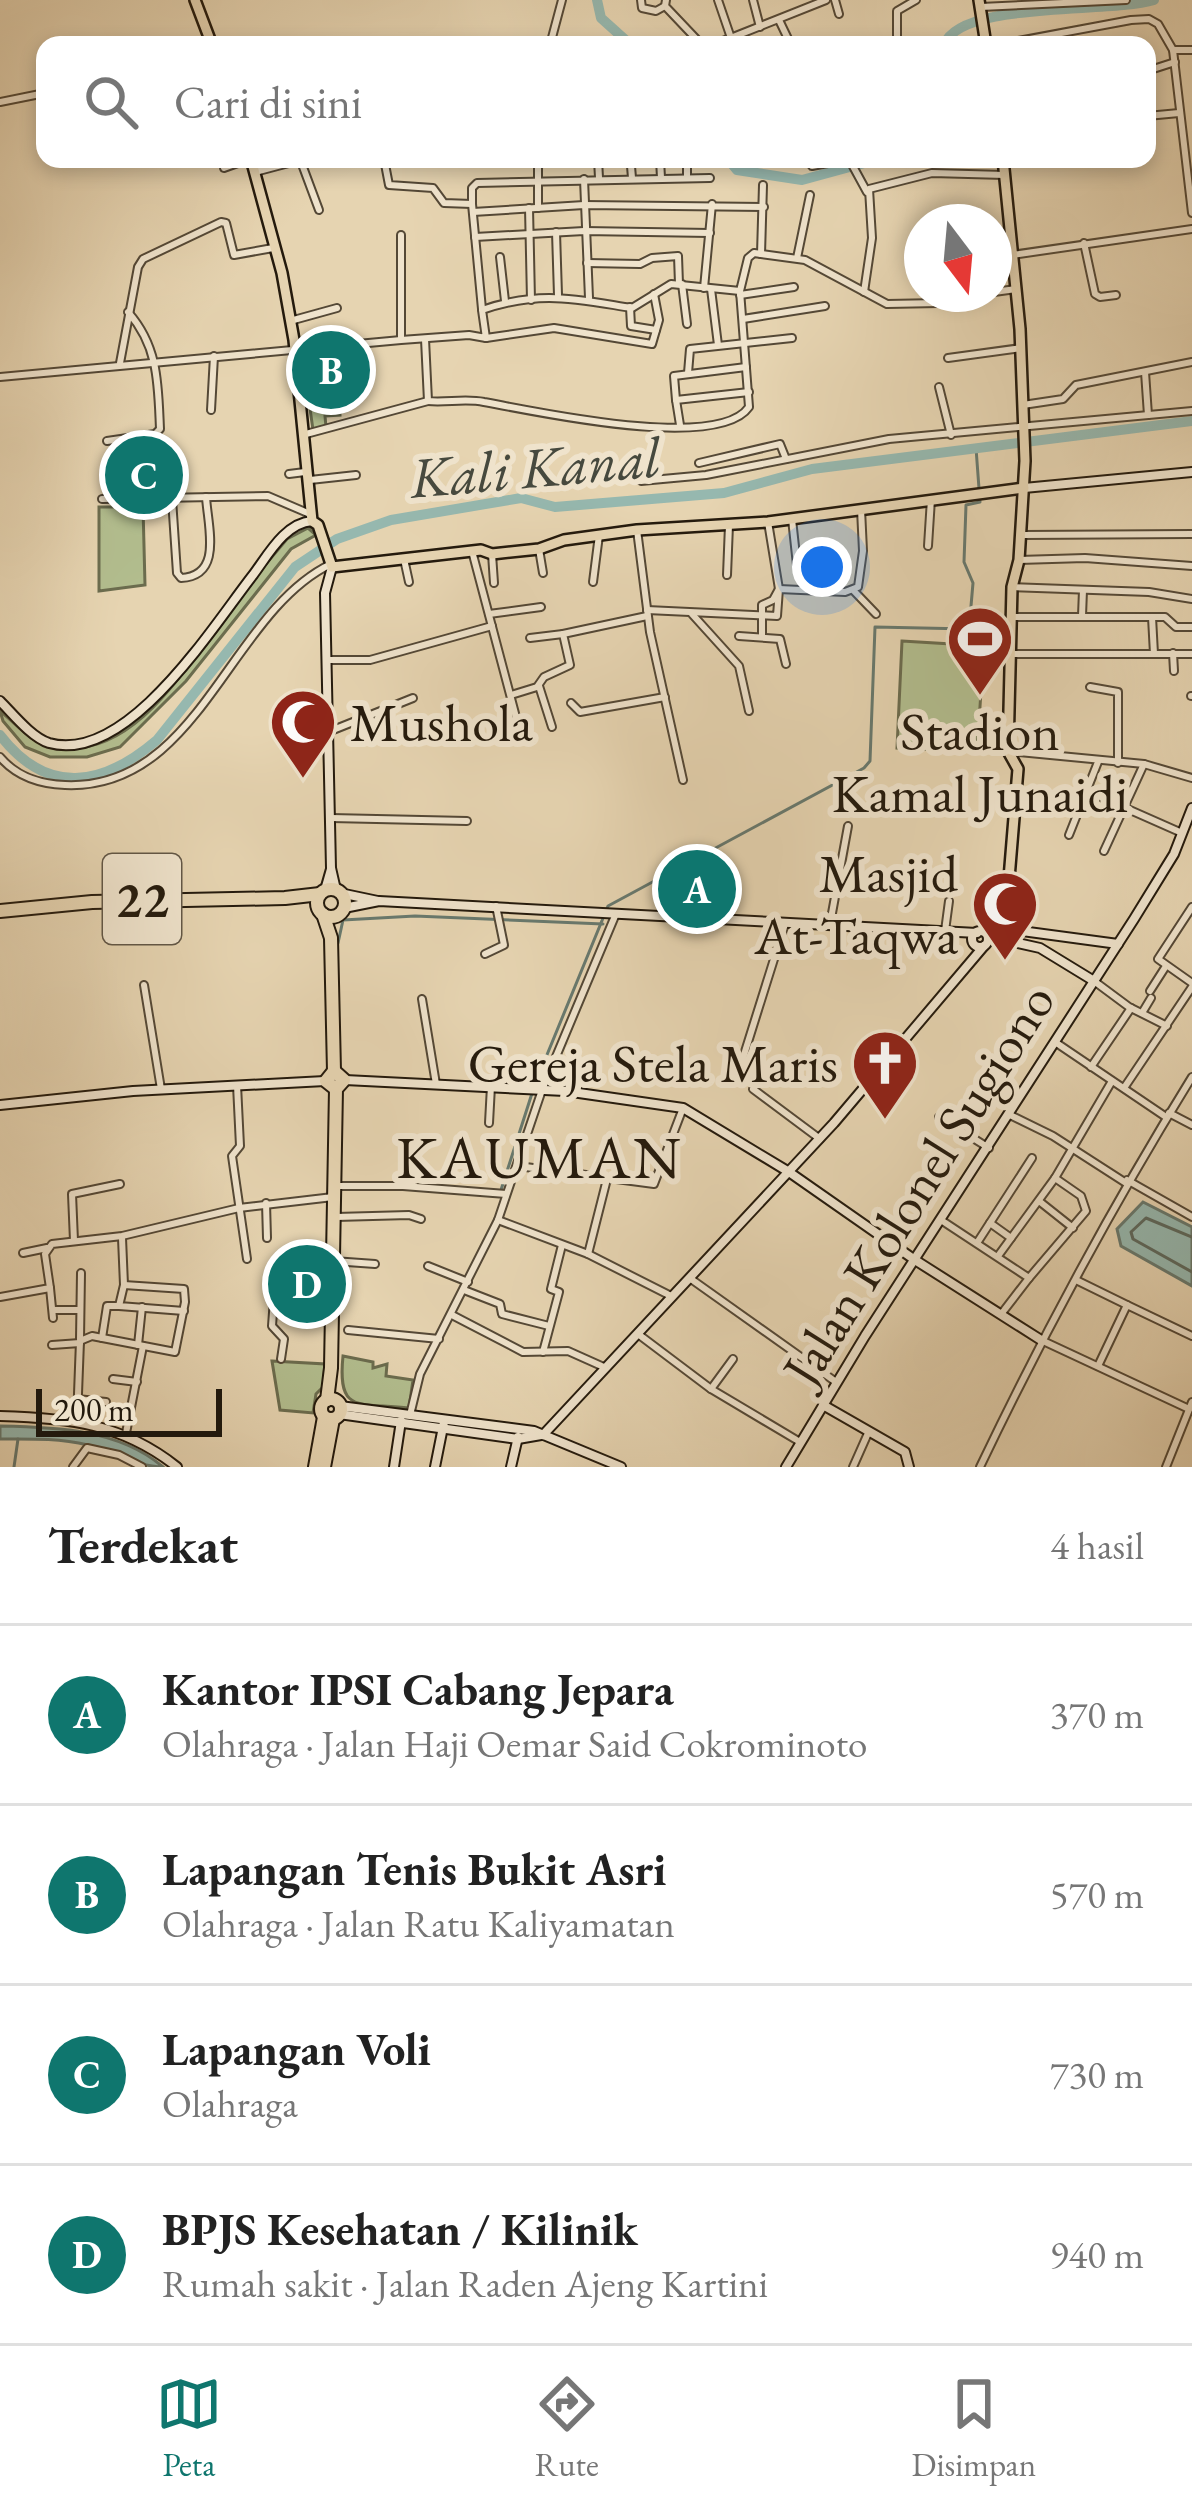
<!DOCTYPE html>
<html lang="id">
<meta charset="utf-8">
<style>
body{margin:0;font-family:"EB Garamond",serif;background:#f6f6f6;color:#222}
.compass{position:absolute;left:904px;top:204px;width:108px;height:108px;border-radius:50%;background:#fff;box-shadow:0 6px 18px #0003;rotate:164deg}
.scale{position:absolute;left:36px;bottom:30px;width:186px;box-sizing:border-box;padding-left:12px;border:6px solid #241a0d;border-top:0;font-size:33px;line-height:42px;white-space:nowrap;color:#241a0d;-webkit-text-stroke:9px #efe3cc;paint-order:stroke}
.you{position:absolute;left:822px;top:567px;width:42px;height:42px;margin:-30px;border:9px solid #fff;border-radius:50%;background:#1a73e8;box-shadow:0 0 0 18px #1a73e833}
.badge{display:grid;place-items:center;width:78px;height:78px;border-radius:50%;background:#0f766e;color:#fff;font-size:39px;font-weight:700}
.pin{position:absolute;translate:-50% -50%;border:6px solid #fff;box-shadow:0 3px 12px #0006}
.list{margin:0;padding:0;list-style:none}
h2{display:flex;justify-content:space-between;align-items:center;height:156px;margin:0;padding:0 48px;font-size:51px}
h2 small{font-size:39px;font-weight:400;color:#767676}
.list li{display:grid;grid-template-columns:78px 1fr auto;gap:36px;align-items:center;box-sizing:border-box;height:180px;padding:0 48px;border-top:3px solid #e0e0e0}
.list b{display:block;font-size:45px;white-space:nowrap}
.list p{margin:0;font-size:39px;white-space:nowrap;color:#767676}
.list em{font-size:39px;font-style:normal;color:#767676}
.icon{flex:none;width:66px;height:66px;fill:none;stroke:currentColor;stroke-width:2;stroke-linecap:round;stroke-linejoin:round}
.map{position:relative;flex:none;width:1192px;height:1467px;overflow:hidden}
.search{position:absolute;background:#fff;box-shadow:0 6px 18px #0003;left:36px;right:36px;top:36px;height:132px;display:flex;align-items:center;gap:30px;box-sizing:border-box;padding:0 42px;border-radius:24px;color:#767676;font-size:45px}
.sheet{height:876px;background:#fff}
nav{display:flex;justify-content:space-around;align-items:center;box-sizing:border-box;height:168px;border-top:3px solid #e0e0e0;background:#fff;font-size:33px;color:#767676}
nav a{display:grid;justify-items:center;gap:6px}
nav .on{color:#0f766e}
.map>svg:first-child{display:block}
</style>
<div class="map">
<svg width="1192" height="1467" viewBox="0 0 1192 1467">
<rect width="100%" height="100%" fill="#e6d4b1"/>
<filter id="stains"><feTurbulence type="fractalNoise" baseFrequency=".00167" numOctaves="4"/><feColorMatrix values="0 0 0 0 .2 0 0 0 0 .09 0 0 0 0 .02 0 0 0 .5 -.17"/></filter>
<radialGradient id="worn" r=".72"><stop offset=".6" stop-color="#630" stop-opacity="0"/><stop offset="1" stop-color="#630" stop-opacity=".3"/></radialGradient>
<!-- green -->
<g fill="#b2bd8e" stroke="#6b6c4e" stroke-width="3">
<path d="M 302,352 L 317,352 L 323,403 L 324,391 L 339,390 L 340,415 L 325,416 L 326,427 L 313,430 Z"/>
<path d="M 99,507 L 143,507 L 145,585 L 99,591 Z"/>
<path d="M 308,528 L 316,535 L 291,549 L 186,681 L 120,747 L 87,757 L 50,757 L 25,747 L 3,721 L 0,711 C 17,724 30,743 53,747 C 134,762 187,665 227,611 C 246,587 267,563 287,539 Z"/>
<path d="M 902,641 L 984,646 L 977,752 L 897,748 Z"/>
<path d="M 343,1356 L 373,1362 L 373,1368 L 387,1364 L 386,1376 L 413,1380 L 409,1408 C 359,1402 337,1415 343,1356 Z"/>
<path d="M 272,1361 L 325,1364 L 323,1387 L 316,1394 L 313,1413 L 280,1410 Z"/>
</g>
<!-- water -->
<g fill="#96b8af" stroke="#68796e" stroke-width="3">
<path d="M 1143,1202 L 1192,1227 L 1192,1286 L 1121,1246 L 1117,1229 Z"/>
<path d="M 0,1426 C 55,1427 119,1429 163,1467 C 138,1467 113,1451 88,1445 C 57,1438 30,1439 0,1439 Z"/>
</g>
<g fill="none" stroke-linecap="round" stroke-linejoin="round">
<!-- shore -->
<path stroke="#5d695e" stroke-width="3" d="M 1192,1237 L 1146,1218 L 1131,1232 L 1133,1239 L 1192,1272"/>
<!-- stream -->
<g stroke="#68796e" stroke-width="3">
<path d="M 338,943 L 343,920 L 415,916 L 603,924"/>
<path d="M 501,1190 L 535,1084 L 608,906 L 864,768 L 870,761 L 875,627 L 969,629 L 973,583 L 964,562 L 966,505 L 980,502 L 976,448"/>
<path d="M 14,1467 L 18,1439"/>
</g>
<!-- river -->
<g stroke="#96b8af" stroke-width="10">
<path d="M 597,0 L 601,18 L 631,45"/>
<path d="M 944,45 C 960,0 1109,14 1154,0"/>
<path d="M 728,159 L 737,170 L 802,180 L 879,159"/>
<path d="M 0,735 C 47,796 102,787 157,740 L 295,567 L 337,539 L 391,520 L 521,498 L 555,507 L 724,493 L 812,469 L 1192,421"/>
</g>
<!-- street casing -->
<g stroke="#544836" stroke-width="10">
<g id="street">
<path d="M 641,0 L 642,8 L 656,11 L 665,6"/>
<path d="M 666,0 L 665,6 L 702,45"/>
<path d="M 718,0 L 731,38"/>
<path d="M 753,0 L 760,27"/>
<path d="M 835,0 L 839,14"/>
<path d="M 981,7 L 1126,0"/>
<path d="M 779,20 L 791,45"/>
<path d="M 550,45 L 562,0"/>
<path d="M 713,45 L 826,0"/>
<path d="M 897,45 L 897,11 L 916,0"/>
<path d="M 997,45 L 1131,20 L 1149,19 L 1158,24 L 1173,50 L 1192,213"/>
<path d="M 1173,50 L 1192,50"/>
<path d="M 1147,71 L 1175,62"/>
<path d="M 0,102 L 45,93"/>
<path d="M 1147,116 L 1179,113"/>
<path d="M 300,159 L 319,210"/>
<path d="M 384,159 L 389,185 L 433,188 L 444,203 L 472,204"/>
<path d="M 538,159 L 538,208"/>
<path d="M 598,159 L 599,178"/>
<path d="M 660,159 L 661,178"/>
<path d="M 808,159 L 812,166 L 849,159 L 867,192"/>
<path d="M 631,166 L 632,178"/>
<path d="M 224,168 L 249,159"/>
<path d="M 255,172 L 304,159"/>
<path d="M 687,177 L 687,159"/>
<path d="M 584,179 L 589,298"/>
<path d="M 529,208 L 531,300"/>
<path d="M 473,212 L 584,205 L 764,207"/>
<path d="M 556,232 L 558,295"/>
<path d="M 475,237 L 584,231 L 710,233"/>
<path d="M 1084,243 L 1095,294 L 1100,297 L 1116,295"/>
<path d="M 761,254 L 763,185"/>
<path d="M 1012,255 L 1192,229"/>
<path d="M 500,257 L 505,301"/>
<path d="M 797,258 L 810,195"/>
<path d="M 587,263 L 640,264 L 652,258 L 678,256 L 679,284"/>
<path d="M 682,284 L 687,324"/>
<path d="M 704,288 L 712,204"/>
<path d="M 711,289 L 718,345"/>
<path d="M 864,292 L 872,238 L 869,189 L 932,173 L 1005,175"/>
<path d="M 994,292 L 1016,289"/>
<path d="M 740,295 L 794,287"/>
<path d="M 630,307 L 631,326 L 656,330"/>
<path d="M 482,309 L 472,204 L 472,188 L 477,183 L 710,178"/>
<path d="M 743,319 L 825,306"/>
<path d="M 290,321 L 337,308"/>
<path d="M 486,338 L 554,328 L 652,344 L 659,320 L 654,294"/>
<path d="M 401,339 L 401,235"/>
<path d="M 425,339 L 428,401 C 446,403 465,398 484,402 C 534,411 718,452 749,407 L 740,291"/>
<path d="M 948,358 L 1021,348"/>
<path d="M 120,363 L 138,267 L 143,259 L 221,222 L 226,223 L 234,255 L 273,248"/>
<path d="M 1145,372 L 1148,415"/>
<path d="M 688,373 L 690,349 L 792,338"/>
<path d="M 0,377 L 401,340 L 469,335 L 486,338 L 482,310 C 540,290 574,299 632,308 L 671,284 L 740,291 L 748,258 L 754,253 L 805,260 L 887,304 L 939,303 L 986,294"/>
<path d="M 939,387 L 951,435"/>
<path d="M 676,400 L 674,376 L 746,367"/>
<path d="M 1023,405 L 1063,399 L 1076,385 L 1192,362"/>
<path d="M 211,410 L 214,356"/>
<path d="M 680,425 L 676,400 L 749,392"/>
<path d="M 306,434 L 428,401"/>
<path d="M 107,441 L 155,434 L 160,429 C 158,385 159,347 128,312"/>
<path d="M 699,463 L 780,444 L 786,459"/>
<path d="M 289,474 L 305,472"/>
<path d="M 310,480 L 356,475"/>
<path d="M 641,481 L 706,475 L 889,439 L 1192,411"/>
<path d="M 102,499 L 268,496 L 310,514"/>
<path d="M 172,499 L 177,573 L 181,578 C 223,576 208,528 206,497"/>
<path d="M 792,519 L 797,565"/>
<path d="M 637,530 L 650,632 L 683,780"/>
<path d="M 1022,535 L 1192,534"/>
<path d="M 928,546 L 931,499"/>
<path d="M 539,549 L 543,573"/>
<path d="M 472,551 L 521,736"/>
<path d="M 492,554 L 494,583"/>
<path d="M 404,559 L 409,582"/>
<path d="M 1019,560 L 1085,558 L 1192,566"/>
<path d="M 727,575 L 729,525"/>
<path d="M 593,582 L 599,535"/>
<path d="M 1012,587 L 1149,592 L 1192,599"/>
<path d="M 853,590 L 876,614"/>
<path d="M 647,610 L 777,616 L 779,589 L 768,522"/>
<path d="M 489,614 L 541,607"/>
<path d="M 692,614 L 739,666 L 749,711"/>
<path d="M 1082,616 L 1083,590"/>
<path d="M 1011,617 L 1165,617 L 1176,627 L 1192,627"/>
<path d="M 1152,617 L 1154,654"/>
<path d="M 739,636 L 780,639 L 786,664"/>
<path d="M 762,637 L 762,605 L 773,600 L 779,589 L 845,592 L 858,587 L 863,551 L 861,509"/>
<path d="M 530,638 L 563,634"/>
<path d="M 1173,653 L 1174,671"/>
<path d="M 1010,654 L 1192,654"/>
<path d="M 327,660 L 370,660 L 492,626"/>
<path d="M 539,686 L 552,727"/>
<path d="M 1090,687 L 1118,692 L 1118,763"/>
<path d="M 511,695 L 537,687 L 544,677 L 570,665 L 563,634 L 647,616"/>
<path d="M 1191,696 L 1192,696"/>
<path d="M 571,703 L 580,712 L 665,697"/>
<path d="M 328,732 L 413,698"/>
<path d="M 1008,751 L 1144,764 L 1192,778"/>
<path d="M 0,757 C 17,777 39,784 65,785 C 199,791 229,613 331,564"/>
<path d="M 1087,791 L 1182,833"/>
<path d="M 331,818 L 467,821"/>
<path d="M 1069,835 L 1098,762"/>
<path d="M 1104,851 L 1144,764"/>
<path d="M 1192,907 L 1158,959 L 1192,983"/>
<path d="M 830,924 L 848,826"/>
<path d="M 945,931 L 949,901"/>
<path d="M 485,954 L 504,945 L 496,906"/>
<path d="M 1094,981 L 1129,1007 L 1167,1026"/>
<path d="M 144,985 L 161,1089"/>
<path d="M 1150,991 L 1166,966"/>
<path d="M 422,999 L 436,1084"/>
<path d="M 1142,1013 L 1151,998"/>
<path d="M 1055,1042 L 1166,1117"/>
<path d="M 743,1058 L 785,924"/>
<path d="M 1091,1067 L 1131,1008"/>
<path d="M 237,1085 L 240,1146 L 232,1156 L 247,1259"/>
<path d="M 1124,1088 L 1192,987"/>
<path d="M 753,1089 L 820,1139"/>
<path d="M 1169,1113 L 1192,1125"/>
<path d="M 1010,1115 L 1053,1136 L 1126,1183"/>
<path d="M 939,1117 L 989,1148"/>
<path d="M 489,1123 L 491,1086"/>
<path d="M 518,1166 L 654,1184 L 683,1108"/>
<path d="M 1127,1180 L 1192,1217"/>
<path d="M 338,1186 L 403,1186 L 506,1194"/>
<path d="M 1039,1201 L 1073,1228"/>
<path d="M 266,1203 L 267,1238"/>
<path d="M 336,1217 L 409,1215 L 421,1219"/>
<path d="M 498,1220 L 588,1254 L 671,1296"/>
<path d="M 941,1220 L 1029,1278 L 1086,1211 L 1081,1196 L 1055,1178 L 1112,1081"/>
<path d="M 990,1223 L 1011,1238"/>
<path d="M 122,1238 L 124,1285 L 119,1306 L 184,1311"/>
<path d="M 74,1241 L 72,1194 L 120,1184"/>
<path d="M 977,1243 L 1032,1158"/>
<path d="M 23,1253 L 47,1248"/>
<path d="M 588,1254 L 607,1179"/>
<path d="M 998,1256 L 1055,1178"/>
<path d="M 333,1261 L 375,1264"/>
<path d="M 428,1266 L 468,1282"/>
<path d="M 276,1271 L 272,1326 L 284,1339 L 281,1359"/>
<path d="M 691,1279 L 836,1382"/>
<path d="M 1076,1280 L 1127,1305"/>
<path d="M 50,1288 L 53,1318"/>
<path d="M 464,1290 L 500,1304 L 502,1314 L 549,1326"/>
<path d="M 0,1297 L 50,1288 L 45,1254 L 52,1244 L 122,1236 L 239,1208 L 333,1197"/>
<path d="M 53,1310 L 79,1310"/>
<path d="M 1002,1313 L 1029,1278"/>
<path d="M 452,1315 L 523,1352 L 568,1351 L 606,1368"/>
<path d="M 348,1330 L 439,1339"/>
<path d="M 638,1334 L 711,1389 L 800,1442"/>
<path d="M 102,1338 L 107,1306 L 119,1306"/>
<path d="M 80,1339 L 81,1273"/>
<path d="M 1041,1340 L 1189,1409"/>
<path d="M 52,1345 L 80,1343"/>
<path d="M 138,1345 L 142,1307"/>
<path d="M 543,1352 L 559,1292 L 551,1289 L 562,1245"/>
<path d="M 1098,1366 L 1127,1305 L 1192,1336"/>
<path d="M 113,1379 L 137,1382"/>
<path d="M 711,1389 L 733,1359"/>
<path d="M 77,1399 L 106,1402"/>
<path d="M 410,1415 L 420,1374 L 498,1220 L 542,1090 L 615,916"/>
<path d="M 77,1420 L 80,1341 L 92,1336 L 175,1352 L 185,1302 L 184,1289 L 124,1285"/>
<path d="M 126,1433 L 143,1346"/>
<path d="M 73,1467 L 87,1448 L 119,1455 L 142,1467"/>
<path d="M 853,1467 L 869,1431"/>
<path d="M 980,1467 C 1044,1333 1114,1203 1192,1077"/>
<path d="M 1166,1467 L 1192,1402"/>
</g>
</g>
<!-- secondary casing -->
<g stroke="#241a0d" stroke-width="12">
<g id="secondary">
<path d="M 1024,488 L 1192,472"/>
<path d="M 332,567 L 325,593 L 331,868 L 336,890"/>
<path d="M 0,701 C 13,714 31,737 49,743 C 127,765 213,626 253,575 C 268,555 285,523 312,521"/>
<path d="M 325,890 L 331,869"/>
<path d="M 340,893 L 378,901"/>
<path d="M 344,908 L 379,901 L 977,933"/>
<circle cx="1000" cy="933" r="8"/>
<path d="M 997,926 L 1001,908 L 1007,900"/>
<path d="M 1007,929 L 1118,944"/>
<circle cx="980" cy="939" r="8"/>
<path d="M 1004,940 L 1040,948 L 1094,981"/>
<path d="M 345,1080 L 565,1091 L 683,1108 L 789,1172 L 915,1260 L 1041,1340"/>
<path d="M 0,1105 L 133,1091 L 325,1081"/>
<path d="M 823,1405 L 905,1452 L 909,1467"/>
<path d="M 340,1406 L 534,1431 L 621,1467"/>
<path d="M 339,1414 L 518,1439 L 541,1435"/>
<path d="M 0,1416 C 68,1418 122,1423 177,1467"/>
<path d="M 543,1435 L 834,1123 L 984,946"/>
<path d="M 394,1467 L 401,1421"/>
<path d="M 435,1467 L 444,1422"/>
<path d="M 511,1467 L 518,1437"/>
<path d="M 786,1467 L 865,1336 L 1134,919 L 1174,854 L 1192,808"/>
</g>
</g>
<!-- primary casing -->
<g stroke="#241a0d" stroke-width="14">
<g id="primary">
<path d="M 195,0 L 212,45"/>
<path d="M 979,0 L 986,45"/>
<path d="M 251,159 L 282,273 L 294,340 L 312,521 L 318,525 L 332,567 L 481,550 L 492,554 L 539,549 L 564,540 L 637,530 L 768,522 L 1024,488"/>
<path d="M 1003,159 L 1020,329 L 1025,461 L 1019,560 L 1012,587 L 1008,751 L 1018,769 L 1005,927"/>
</g>
</g>
<!-- highway casing -->
<g stroke="#241a0d" stroke-width="16">
<g id="highway">
<circle cx="331" cy="903" r="14"/>
<path d="M 0,911 L 92,902 L 285,898 L 320,894"/>
<path d="M 323,914 L 331,938 L 334,1071"/>
<circle cx="331" cy="1409" r="10"/>
<path d="M 327,1400 L 331,1368 L 336,1089 L 344,1080 L 334,1071 L 326,1081 L 336,1089"/>
<path d="M 315,1467 L 324,1417"/>
<path d="M 324,1467 L 333,1419"/>
</g>
</g>
<!-- street -->
<use href="#street" stroke="#efe3cc" stroke-width="6"/>
<!-- secondary -->
<use href="#secondary" stroke="#efe3cc" stroke-width="8"/>
<!-- primary -->
<use href="#primary" stroke="#e6d4b1" stroke-width="9"/>
<!-- highway -->
<use href="#highway" stroke="#e6d4b1" stroke-width="12"/>
</g>
<!-- icons -->
<defs>
<g id="stadium-pin" transform="scale(3.45)"><path d="M0 17L-7.5 6A9.5 9.5 0 1 1 7.5 6Z" fill="#8f2418" stroke="#efe3cc"/><path d="M0-5a6.5 5 0 1 0 0 10a6.5 5 0 1 0 0-10ZM-3.5-1.8h7v3.6h-7Z" fill="#fff"/></g>
<g id="mosque-pin" transform="scale(3.45)"><path d="M0 17L-7.5 6A9.5 9.5 0 1 1 7.5 6Z" fill="#8f2418" stroke="#efe3cc"/><path d="M3.5-4.9A6 6 0 1 0 3.5 4.9A5 5 0 1 1 3.5-4.9Z" fill="#fff"/></g>
<g id="church-pin" transform="scale(3.45)"><path d="M0 17L-7.5 6A9.5 9.5 0 1 1 7.5 6Z" fill="#8f2418" stroke="#efe3cc"/><path d="M-1.2-6h2.4v3.5h3.3v2.4h-3.3V6h-2.4V-.1h-3.3v-2.4h3.3Z" fill="#fff"/></g>
</defs>
<g fill-rule="evenodd">
<use href="#stadium-pin" x="980" y="639"/>
<use href="#mosque-pin" x="303" y="722"/>
<use href="#mosque-pin" x="1005" y="904"/>
<use href="#church-pin" x="885" y="1063"/>
</g>
<g text-anchor="middle" stroke-width="12" stroke-linejoin="round" paint-order="stroke">
<!-- shield labels -->
<rect fill="#efe3cc" stroke="#615646" stroke-width="3" x="103" y="854" width="78" height="90" rx="9"/>
<g font-size="51" font-weight="bold" fill="#241a0d">
<text x="142" y="917">22</text>
</g>
<!-- poi labels -->
<g font-size="54" fill="#241a0d" stroke="#efe3cc" text-anchor="end">
<text x="350" y="741" text-anchor="start">Mushola</text>
<text x="980" y="750" text-anchor="middle">Stadion<tspan x="980" dy="62">Kamal Junaidi</tspan></text>
<text x="958" y="892">Masjid<tspan x="958" dy="62">At-Taqwa</tspan></text>
<text x="838" y="1082">Gereja Stela Maris</text>
</g>
<!-- street labels -->
<g font-size="54" fill="#241a0d" stroke="#efe3cc">
<text transform="translate(918 1184) rotate(-58)" y="19">Jalan Kolonel Sugiono</text>
</g>
<!-- water labels -->
<g font-size="57" font-style="italic" fill="#46493e" stroke="#efe3cc">
<text transform="translate(535 467) rotate(-5)" y="20">Kali Kanal</text>
</g>
<!-- quarter labels -->
<g font-size="60" letter-spacing="3" fill="#241a0d" stroke="#efe3cc">
<text x="540" y="1178">KAUMAN</text>
</g>
</g>
<rect width="100%" height="100%" filter="url(#stains)"/>
<rect width="100%" height="100%" fill="url(#worn)"/>
</svg>
<svg class="compass" viewBox="-18 -18 36 36"><path d="M0-13l5 13h-10z" fill="#e53935"/><path d="M0 13l5-13h-10z" fill="#767676"/></svg>
<div class="scale">200 m</div>
<div class="you"></div>
<div class="pin badge" style="left:697px;top:889px">A</div>
<div class="pin badge" style="left:331px;top:370px">B</div>
<div class="pin badge" style="left:144px;top:475px">C</div>
<div class="pin badge" style="left:307px;top:1284px">D</div>
<div class="search"><svg class="icon" aria-label="search" viewBox="0 0 24 24"><circle cx="10" cy="10" r="6"/><path d="M15 15l6 6"/></svg>Cari di sini</div>
</div>
<section class="sheet">
<h2>Terdekat<small>4 hasil</small></h2>
<ul class="list">
<li><span class="badge">A</span><div><b>Kantor IPSI Cabang Jepara</b><p>Olahraga · Jalan Haji Oemar Said Cokrominoto</p></div><em>370 m</em></li>
<li><span class="badge">B</span><div><b>Lapangan Tenis Bukit Asri</b><p>Olahraga · Jalan Ratu Kaliyamatan</p></div><em>570 m</em></li>
<li><span class="badge">C</span><div><b>Lapangan Voli</b><p>Olahraga</p></div><em>730 m</em></li>
<li><span class="badge">D</span><div><b>BPJS Kesehatan / Kilinik</b><p>Rumah sakit · Jalan Raden Ajeng Kartini</p></div><em>940 m</em></li>
</ul>
</section>
<nav>
<a class="on"><svg class="icon" aria-label="map" viewBox="0 0 24 24"><path d="M3 6l6-2 6 2 6-2v14l-6 2-6-2-6 2zM9 4v14M15 6v14"/></svg>Peta</a>
<a><svg class="icon" aria-label="directions" viewBox="0 0 24 24"><path d="M12 3l9 9-9 9-9-9zM9 14v-3h6M13 9l2 2-2 2"/></svg>Rute</a>
<a><svg class="icon" aria-label="saved" viewBox="0 0 24 24"><path d="M7 4h10v16l-5-4-5 4z"/></svg>Disimpan</a>
</nav>
